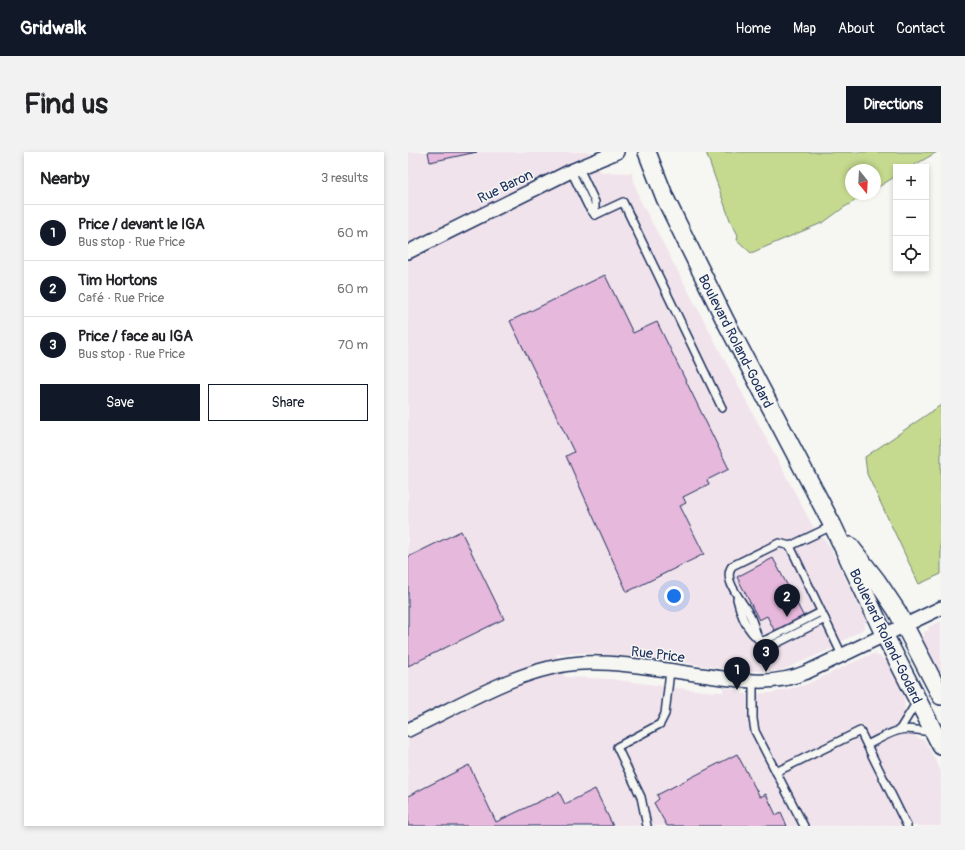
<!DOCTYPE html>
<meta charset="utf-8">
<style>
body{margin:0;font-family:Pangolin,sans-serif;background:#f2f2f2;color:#202124}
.controls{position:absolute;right:12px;top:12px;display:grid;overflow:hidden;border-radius:0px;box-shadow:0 2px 6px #0003}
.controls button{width:36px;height:36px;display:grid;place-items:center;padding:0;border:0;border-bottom:1px solid #e0e0e0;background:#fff;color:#202124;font:20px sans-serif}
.compass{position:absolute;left:437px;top:12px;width:36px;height:36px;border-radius:50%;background:#fff;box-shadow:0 2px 6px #0003;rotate:162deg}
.you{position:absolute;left:266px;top:444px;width:14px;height:14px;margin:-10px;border:3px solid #fff;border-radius:50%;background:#1a73e8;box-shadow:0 0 0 6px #1a73e833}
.badge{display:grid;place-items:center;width:26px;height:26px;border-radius:50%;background:#111827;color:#fff;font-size:13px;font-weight:700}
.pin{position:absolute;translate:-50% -33px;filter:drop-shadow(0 1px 2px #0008)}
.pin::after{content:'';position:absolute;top:21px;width:14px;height:12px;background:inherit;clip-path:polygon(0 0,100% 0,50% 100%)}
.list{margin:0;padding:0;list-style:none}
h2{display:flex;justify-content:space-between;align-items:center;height:52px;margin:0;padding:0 16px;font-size:17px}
h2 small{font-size:13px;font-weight:400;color:#757577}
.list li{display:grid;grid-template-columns:26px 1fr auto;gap:12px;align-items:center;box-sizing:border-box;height:56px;padding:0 16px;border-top:1px solid #e0e0e0}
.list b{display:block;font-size:15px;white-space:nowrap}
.list p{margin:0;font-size:13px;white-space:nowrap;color:#757577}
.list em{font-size:13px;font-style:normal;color:#757577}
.actions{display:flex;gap:8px;padding:12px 16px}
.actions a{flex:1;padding:9px 0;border:1px solid #111827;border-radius:0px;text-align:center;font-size:14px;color:#111827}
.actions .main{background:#111827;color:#fff}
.icon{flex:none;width:22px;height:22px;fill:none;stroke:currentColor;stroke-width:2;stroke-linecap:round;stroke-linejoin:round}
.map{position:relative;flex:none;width:533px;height:674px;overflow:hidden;border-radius:0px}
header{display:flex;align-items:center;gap:24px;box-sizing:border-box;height:56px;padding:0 20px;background:#111827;color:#fff}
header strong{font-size:19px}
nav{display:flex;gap:22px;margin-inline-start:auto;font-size:14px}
.intro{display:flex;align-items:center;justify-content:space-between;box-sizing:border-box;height:96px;padding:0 24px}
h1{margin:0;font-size:28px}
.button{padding:10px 18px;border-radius:0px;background:#111827;color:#fff;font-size:14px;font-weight:700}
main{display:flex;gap:24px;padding:0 24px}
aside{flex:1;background:#fff;border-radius:0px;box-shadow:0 2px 6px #0003}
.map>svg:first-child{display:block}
</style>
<header>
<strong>Gridwalk</strong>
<nav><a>Home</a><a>Map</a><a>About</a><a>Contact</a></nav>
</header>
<div class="intro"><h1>Find us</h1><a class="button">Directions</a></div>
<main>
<aside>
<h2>Nearby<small>3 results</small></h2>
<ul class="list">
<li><span class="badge">1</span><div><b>Price / devant le IGA</b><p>Bus stop · Rue Price</p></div><em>60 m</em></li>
<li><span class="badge">2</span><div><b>Tim Hortons</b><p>Café · Rue Price</p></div><em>60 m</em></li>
<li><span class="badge">3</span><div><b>Price / face au IGA</b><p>Bus stop · Rue Price</p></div><em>70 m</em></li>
</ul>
<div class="actions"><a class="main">Save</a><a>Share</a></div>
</aside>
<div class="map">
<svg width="533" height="674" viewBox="0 0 533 674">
<rect width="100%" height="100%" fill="#f6f6f2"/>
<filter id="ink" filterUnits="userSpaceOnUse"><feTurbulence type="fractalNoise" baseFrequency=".025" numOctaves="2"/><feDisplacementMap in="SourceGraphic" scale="8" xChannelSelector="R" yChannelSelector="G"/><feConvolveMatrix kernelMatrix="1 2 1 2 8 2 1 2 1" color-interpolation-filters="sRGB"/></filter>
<g filter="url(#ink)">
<!-- built -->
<g fill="#f1e3eb">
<path d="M 0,0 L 182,0 L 193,20 L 224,21 L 231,46 L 404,373 L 421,393 L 459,471 L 457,471 L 456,476 L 451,480 L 434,489 L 435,492 L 372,519 L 330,519 L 272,510 L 178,501 L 148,502 L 157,525 L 201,527 L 295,539 L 315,540 L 316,535 L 327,537 L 334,542 L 363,541 L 397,533 L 459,504 L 468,501 L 468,504 L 472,504 L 479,510 L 496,544 L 497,561 L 507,584 L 517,589 L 533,619 L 533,674 L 0,674 Z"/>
<path d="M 533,469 L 533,524 L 514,486 L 516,484 L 516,480 L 521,478 L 520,475 Z"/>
</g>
<!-- green -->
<g fill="#c6da8f" stroke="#708476">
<path d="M 298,0 L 529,0 L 503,15 L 488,15 L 488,24 L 467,37 L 467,18 L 443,18 L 443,42 L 458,42 L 435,56 L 416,70 L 343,101 L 329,88 L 330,83 L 322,68 Z"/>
<path d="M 533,253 L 533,422 L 511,432 L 459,322 L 457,305 Z"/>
</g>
<!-- building -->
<g fill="#e6b8db" stroke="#1b2f5e">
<path d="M 20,0 L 69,0 L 22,10 Z"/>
<path d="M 197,123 L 225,181 L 249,170 L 321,317 L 299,328 L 301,332 L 275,345 L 278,351 L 272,354 L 296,402 L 219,440 L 158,304 L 166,300 L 102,169 Z"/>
<path d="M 53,379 L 96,467 L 0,514 L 0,405 Z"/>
<path d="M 365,406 L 396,465 L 367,480 L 359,464 L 351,468 L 329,425 Z"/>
<path d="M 329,602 L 352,645 L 358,642 L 368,663 L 373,660 L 379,674 L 259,674 L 246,651 L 251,647 L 249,643 Z"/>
<path d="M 61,613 L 88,670 L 151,640 L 157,652 L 187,637 L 205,674 L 0,674 L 0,644 Z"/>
</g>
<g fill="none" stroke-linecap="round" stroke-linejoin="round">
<!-- service casing -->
<g stroke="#1b2f5e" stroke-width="10">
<g id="service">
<path d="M 171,16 L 187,50 L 187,63"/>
<path d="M 163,19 L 180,54 L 187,63"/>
<path d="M 187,63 L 215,50 L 314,256"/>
<path d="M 424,374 L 382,394 L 434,503"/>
<path d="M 329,447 C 333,463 338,478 353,489 L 358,488 L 413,460"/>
<path d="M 350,487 C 347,477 345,468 340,460 C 333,447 314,428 324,414 L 371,391 L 382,394"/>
<path d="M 358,488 L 361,495 L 417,467"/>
<path d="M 345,529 L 345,567 L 347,579 L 396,674"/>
<path d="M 492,577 L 510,548"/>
<path d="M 459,593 C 489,578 491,573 525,581"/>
<path d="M 368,620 L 452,579 L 499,674"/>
<path d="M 239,674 L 233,645 L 209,595 L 252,572 L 257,562 L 262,519"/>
</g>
</g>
<!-- minor casing -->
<g stroke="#1b2f5e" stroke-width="16">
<g id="minor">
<path d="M 0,100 L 163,19 L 209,0"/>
<path d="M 0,578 C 53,553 115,514 174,511 C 212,509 262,519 301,524 C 334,529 367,534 399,520 L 533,456"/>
</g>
</g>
<!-- tertiary casing -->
<g stroke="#1b2f5e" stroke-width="20">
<g id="tertiary">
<path d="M 239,0 L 257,46 L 317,168 L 425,374 L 476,482 L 533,594"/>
<path d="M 442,394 L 469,429 L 489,459 L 533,544"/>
</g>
</g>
<!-- service -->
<use href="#service" stroke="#f6f6f2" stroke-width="7"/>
<!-- minor -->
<use href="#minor" stroke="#f6f6f2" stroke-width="13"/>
<!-- tertiary -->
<use href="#tertiary" stroke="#f6f6f2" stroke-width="17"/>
</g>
</g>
<g text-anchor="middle" stroke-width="3" stroke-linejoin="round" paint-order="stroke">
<!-- street labels -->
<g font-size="14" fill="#1b2f5e" stroke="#f6f6f2">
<text transform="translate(97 34) rotate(-26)" y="5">Rue Baron</text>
<text transform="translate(328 189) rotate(63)" y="5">Boulevard Roland-Godard</text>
<text transform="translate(478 484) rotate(64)" y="5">Boulevard Roland-Godard</text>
<text transform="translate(250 502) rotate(7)" y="5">Rue Price</text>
</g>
</g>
</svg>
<div class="controls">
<button>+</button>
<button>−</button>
<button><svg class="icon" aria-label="locate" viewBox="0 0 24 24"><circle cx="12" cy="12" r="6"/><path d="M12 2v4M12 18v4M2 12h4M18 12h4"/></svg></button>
</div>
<svg class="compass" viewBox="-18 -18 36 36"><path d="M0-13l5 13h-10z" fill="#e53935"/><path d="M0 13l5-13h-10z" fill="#757577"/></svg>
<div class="you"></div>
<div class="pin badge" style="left:329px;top:538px">1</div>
<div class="pin badge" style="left:379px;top:465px">2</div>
<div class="pin badge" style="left:358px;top:520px">3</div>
</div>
</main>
